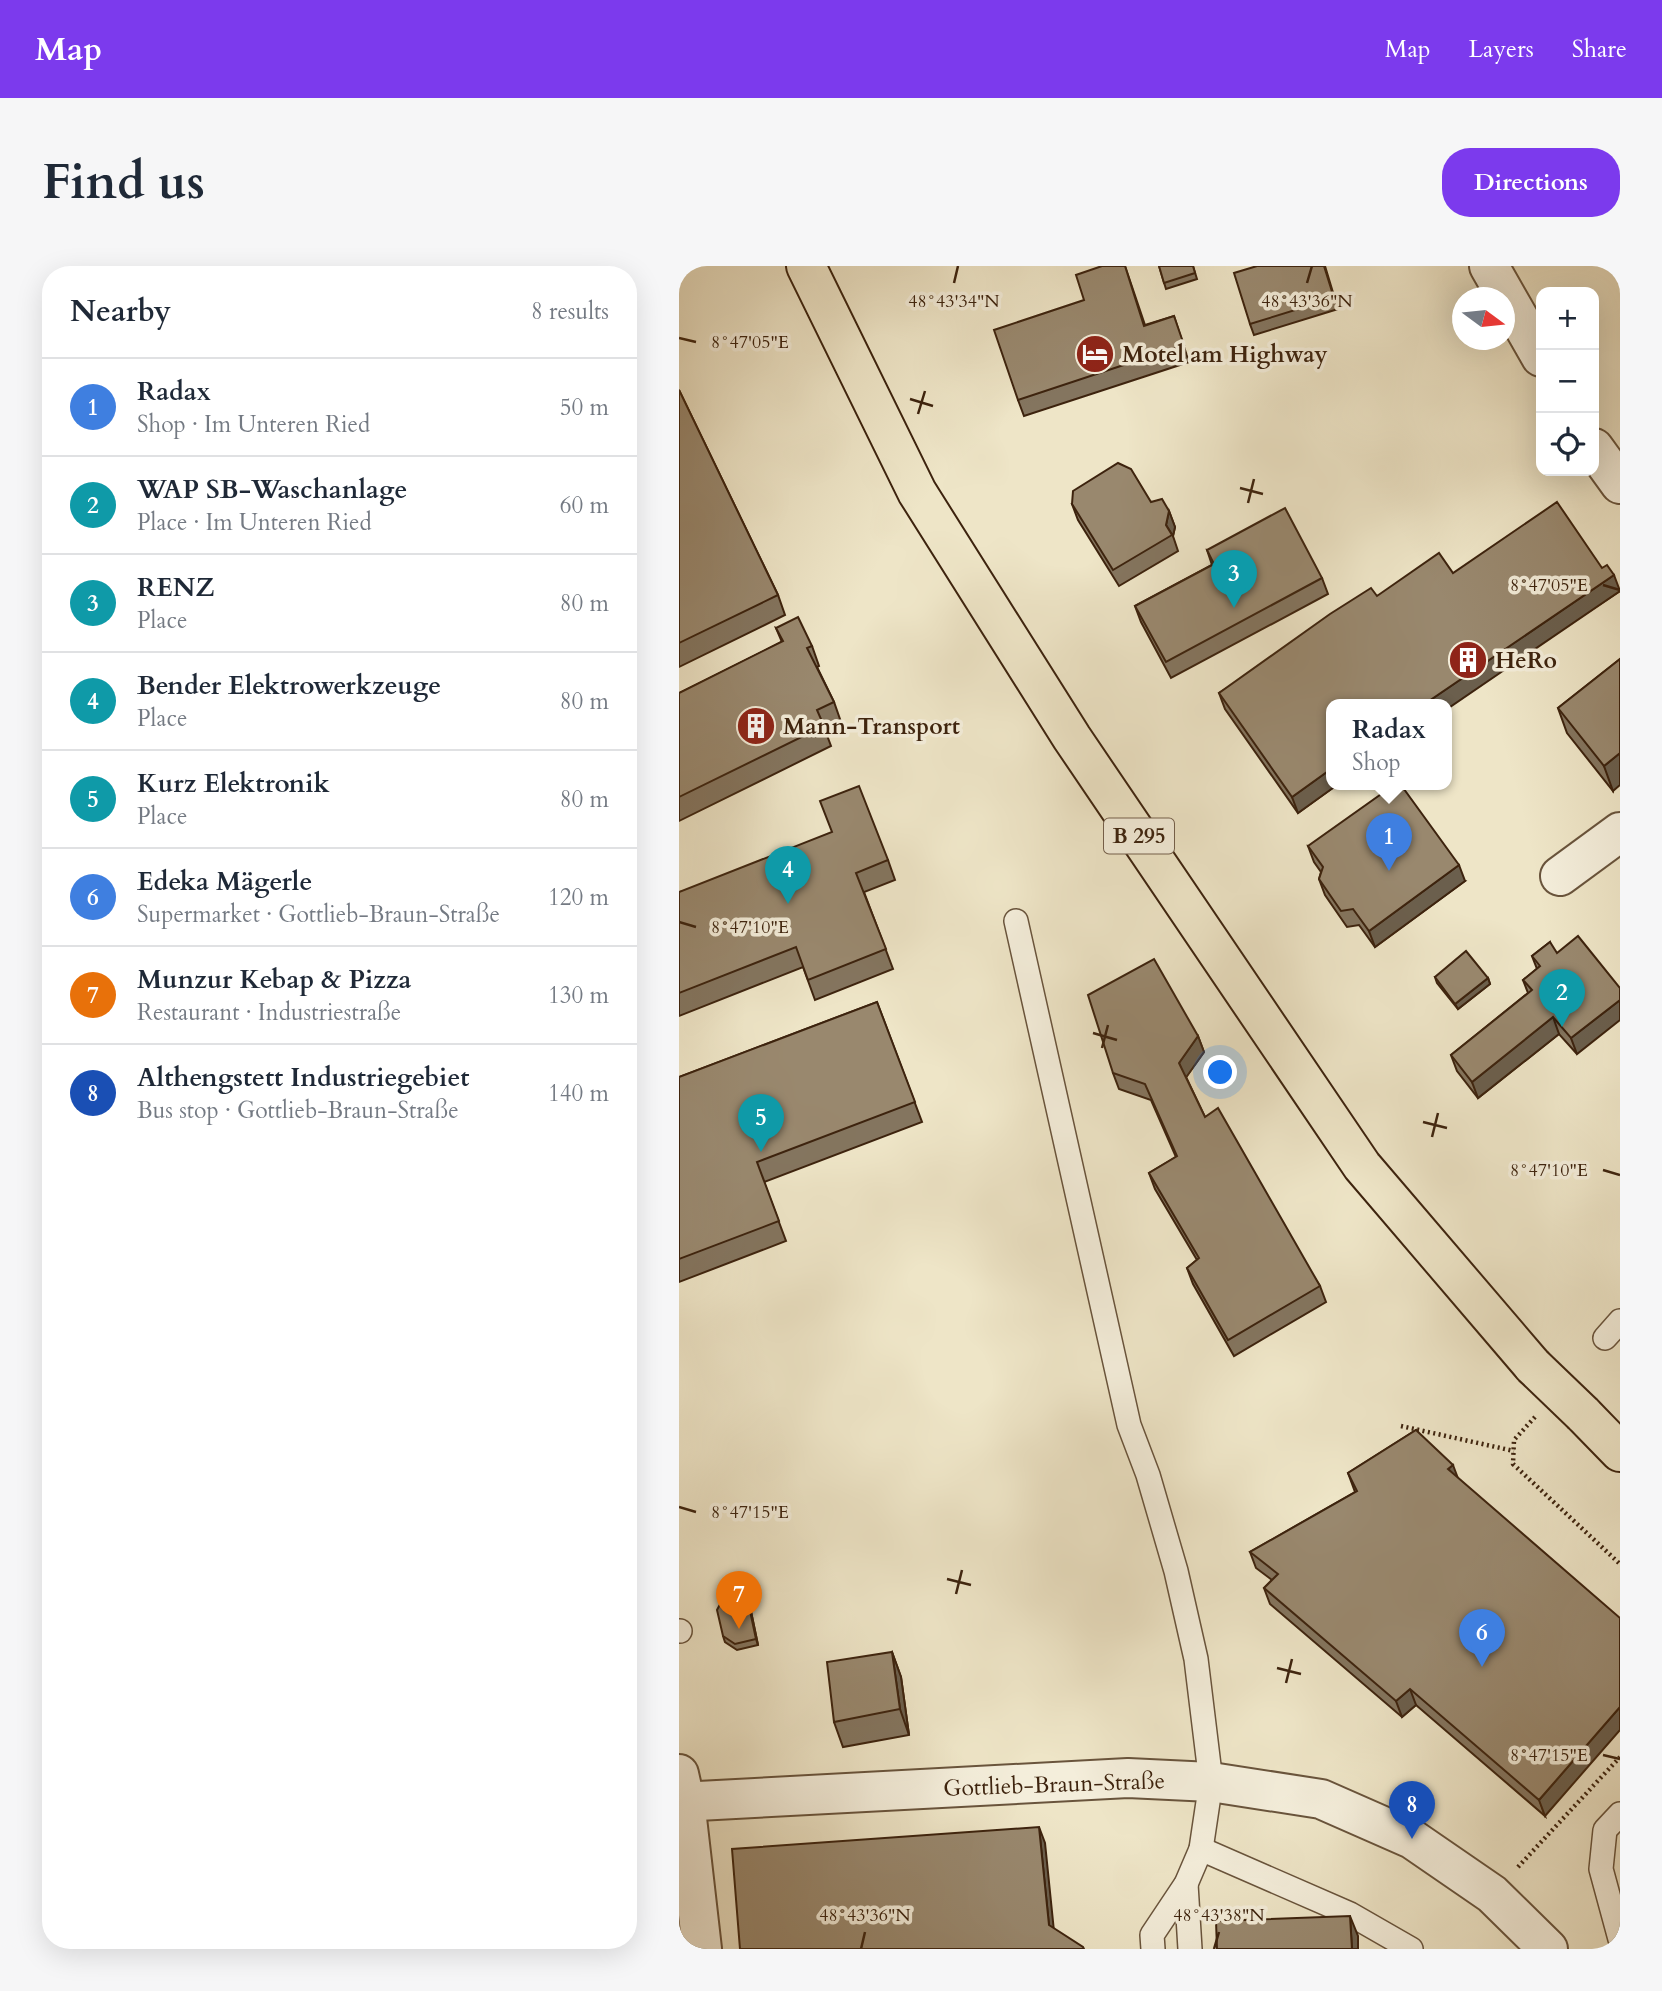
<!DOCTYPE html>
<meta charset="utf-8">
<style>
body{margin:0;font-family:Cardo,serif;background:#f6f6f7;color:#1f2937}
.controls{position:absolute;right:21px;top:21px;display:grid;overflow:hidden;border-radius:14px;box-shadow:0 7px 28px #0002}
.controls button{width:63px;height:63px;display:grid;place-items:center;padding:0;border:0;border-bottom:2px solid #e0e1e3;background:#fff;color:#1f2937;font:35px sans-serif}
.compass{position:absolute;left:773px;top:21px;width:63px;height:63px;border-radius:50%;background:#fff;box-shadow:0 7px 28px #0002;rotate:105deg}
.you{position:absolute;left:542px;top:807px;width:24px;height:24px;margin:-18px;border:5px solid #fff;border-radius:50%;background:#1a73e8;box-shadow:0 0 0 10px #1a73e833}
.badge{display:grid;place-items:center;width:46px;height:46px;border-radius:50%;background:#7c3aed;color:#fff;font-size:23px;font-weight:700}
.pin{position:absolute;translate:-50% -58px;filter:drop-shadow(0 2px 4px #0008)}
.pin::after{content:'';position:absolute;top:37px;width:24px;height:21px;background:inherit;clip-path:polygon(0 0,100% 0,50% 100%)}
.popup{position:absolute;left:647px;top:433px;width:126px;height:91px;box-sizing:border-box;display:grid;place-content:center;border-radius:14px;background:#fff;filter:drop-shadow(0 2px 5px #0005);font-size:23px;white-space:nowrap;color:#747a83}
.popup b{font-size:26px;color:#1f2937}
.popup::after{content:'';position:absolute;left:50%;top:100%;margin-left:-14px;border:14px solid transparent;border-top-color:#fff}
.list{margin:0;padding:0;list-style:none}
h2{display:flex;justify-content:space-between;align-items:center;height:91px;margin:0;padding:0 28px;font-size:30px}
h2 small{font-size:23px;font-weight:400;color:#747a83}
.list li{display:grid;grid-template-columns:46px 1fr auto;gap:21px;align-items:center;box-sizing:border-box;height:98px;padding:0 28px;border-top:2px solid #e0e1e3}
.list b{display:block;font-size:26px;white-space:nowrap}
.list p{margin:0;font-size:23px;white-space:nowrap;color:#747a83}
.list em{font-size:23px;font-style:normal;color:#747a83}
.icon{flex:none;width:38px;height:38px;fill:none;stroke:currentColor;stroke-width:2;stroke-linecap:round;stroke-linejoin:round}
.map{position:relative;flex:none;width:941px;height:1683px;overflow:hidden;border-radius:28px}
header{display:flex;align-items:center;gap:42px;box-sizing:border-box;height:98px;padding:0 35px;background:#7c3aed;color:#fff}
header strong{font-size:33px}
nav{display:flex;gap:38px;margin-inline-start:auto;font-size:24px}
.intro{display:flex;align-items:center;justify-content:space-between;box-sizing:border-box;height:168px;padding:0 42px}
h1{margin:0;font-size:49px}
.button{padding:18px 32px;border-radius:28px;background:#7c3aed;color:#fff;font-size:24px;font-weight:700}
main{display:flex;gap:42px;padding:0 42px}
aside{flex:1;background:#fff;border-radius:28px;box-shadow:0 7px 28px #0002}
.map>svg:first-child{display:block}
</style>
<header>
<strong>Map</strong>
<nav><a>Map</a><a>Layers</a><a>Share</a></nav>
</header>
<div class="intro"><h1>Find us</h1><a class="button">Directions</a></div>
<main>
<aside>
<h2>Nearby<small>8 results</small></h2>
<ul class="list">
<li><span class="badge" style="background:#3f7fe0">1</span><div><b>Radax</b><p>Shop · Im Unteren Ried</p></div><em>50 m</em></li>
<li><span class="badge" style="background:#0f9aa8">2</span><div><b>WAP SB-Waschanlage</b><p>Place · Im Unteren Ried</p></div><em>60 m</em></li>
<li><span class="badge" style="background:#0f9aa8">3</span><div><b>RENZ</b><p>Place</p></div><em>80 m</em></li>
<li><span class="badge" style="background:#0f9aa8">4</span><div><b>Bender Elektrowerkzeuge</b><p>Place</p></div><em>80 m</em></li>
<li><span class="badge" style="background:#0f9aa8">5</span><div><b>Kurz Elektronik</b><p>Place</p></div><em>80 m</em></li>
<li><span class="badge" style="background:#3f7fe0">6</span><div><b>Edeka Mägerle</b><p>Supermarket · Gottlieb-Braun-Straße</p></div><em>120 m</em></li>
<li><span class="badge" style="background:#e8710a">7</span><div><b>Munzur Kebap &amp; Pizza</b><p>Restaurant · Industriestraße</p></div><em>130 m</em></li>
<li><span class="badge" style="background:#1a4fb4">8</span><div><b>Althengstett Industriegebiet</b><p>Bus stop · Gottlieb-Braun-Straße</p></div><em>140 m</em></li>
</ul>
</aside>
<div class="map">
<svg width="941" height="1683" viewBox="0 0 941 1683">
<rect width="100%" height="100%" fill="#eee5c7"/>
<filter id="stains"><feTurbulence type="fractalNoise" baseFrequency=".00286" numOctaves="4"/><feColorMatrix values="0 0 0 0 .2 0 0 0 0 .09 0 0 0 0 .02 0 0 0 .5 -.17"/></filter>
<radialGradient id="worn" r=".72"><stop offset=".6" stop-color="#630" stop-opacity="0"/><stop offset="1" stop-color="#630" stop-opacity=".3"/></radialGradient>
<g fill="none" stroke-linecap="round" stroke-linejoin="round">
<!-- lane casing -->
<g stroke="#69543c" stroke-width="26">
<g id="lane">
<path d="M 337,655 L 450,1159 L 469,1209 L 497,1305 L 517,1393 L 532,1516 L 522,1583 L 507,1618 L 473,1669 L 474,1683"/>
<path d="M 926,1072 L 941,1055"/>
<path d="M 0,1365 L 1,1365"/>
<path d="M 522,1583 L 671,1648 L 732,1683"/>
<path d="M 507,1618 L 511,1683"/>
<path d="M 941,1673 L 922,1603 L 926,1564 L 941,1548"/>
</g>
</g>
<!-- street casing -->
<g stroke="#69543c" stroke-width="42">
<g id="street">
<path d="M 810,0 L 862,91"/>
<path d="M 915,182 L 941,218"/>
<path d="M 881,610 L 941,566"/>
<path d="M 0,1508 L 6,1535 L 23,1683"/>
<path d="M 0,1536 L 449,1512 L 532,1516 L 642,1533 L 733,1573 L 813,1628 L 869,1683"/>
</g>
</g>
<!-- primary casing -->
<g stroke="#3d230e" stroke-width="42">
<g id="primary">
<path d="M 127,0 L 238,226 L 393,472 L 683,900 L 854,1100"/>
<path d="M 904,1148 L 941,1186"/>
</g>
</g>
<!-- path -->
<g stroke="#3d230e" stroke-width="4.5" stroke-dasharray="2 3.5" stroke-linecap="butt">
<path d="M 856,1151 L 835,1174 L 834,1198 L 941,1298"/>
<path d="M 722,1160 L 835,1185"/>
<path d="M 839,1601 L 941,1491"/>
</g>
<!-- lane -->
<use href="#lane" stroke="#f4eedb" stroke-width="23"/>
<!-- street -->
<use href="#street" stroke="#f4eedb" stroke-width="38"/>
<!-- primary -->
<use href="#primary" stroke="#eee5c7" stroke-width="38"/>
<!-- primary-bridge casing -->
<g stroke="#3d230e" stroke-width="42" stroke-linecap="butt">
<path id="primary-bridge" d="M 854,1100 L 904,1148"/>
</g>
<!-- primary-bridge -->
<use href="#primary-bridge" stroke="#eee5c7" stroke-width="38"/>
</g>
<!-- wall -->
<g fill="#84755f" stroke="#3d230e" stroke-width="2">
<path d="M 446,0 L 466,59 L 495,50 L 510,96 L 345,150 L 339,134 L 405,34 Z"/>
<path d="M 480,0 L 514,0 L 518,13 L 487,23 Z"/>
<path d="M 646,0 L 659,43 L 575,69 L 571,58 Z"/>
<path d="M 0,124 L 99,329 L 106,349 L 0,401 Z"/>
<path d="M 393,238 L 490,245 L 496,261 L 494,270 L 499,285 L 440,320 L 399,254 Z"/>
<path d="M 528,284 L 643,312 L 649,328 L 492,412 L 462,356 L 456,340 L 533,299 Z"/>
<path d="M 923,302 L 941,325 L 768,439 L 619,547 L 546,443 L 540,427 L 698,330 L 774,307 Z"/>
<path d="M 97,362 L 133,380 L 140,400 L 138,401 L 155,436 L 162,456 L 146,464 L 152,480 L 0,555 L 0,427 L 103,376 Z"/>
<path d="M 941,393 L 934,525 L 888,467 L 879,442 Z"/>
<path d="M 629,580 L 786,615 L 696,681 L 680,659 L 668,661 L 646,629 L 640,613 L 642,606 L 635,596 Z"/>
<path d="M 209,594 L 216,614 L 185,626 L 214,703 L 136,734 L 124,701 L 0,750 L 0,626 Z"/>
<path d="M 871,676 L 898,788 L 880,768 L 799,832 L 778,805 L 772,789 L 849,727 L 844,714 L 858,703 L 853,690 Z"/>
<path d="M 756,711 L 809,712 L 811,718 L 779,743 L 758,717 Z"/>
<path d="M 198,736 L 243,856 L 85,916 L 107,975 L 0,1016 L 0,811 Z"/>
<path d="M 519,770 L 525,786 L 507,811 L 526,851 L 641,1020 L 647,1036 L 555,1090 L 514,1018 L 508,1002 L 518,994 L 476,923 L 470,907 L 497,891 L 472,834 L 440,823 L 434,807 Z"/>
<path d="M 737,1164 L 866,1550 L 737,1439 L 723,1451 L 591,1338 L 585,1322 L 593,1314 L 577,1302 L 571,1286 L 676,1226 L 669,1207 Z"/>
<path d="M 69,1331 L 79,1379 L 58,1384 L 46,1376 L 44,1370 Z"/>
<path d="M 213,1386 L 222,1411 L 230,1469 L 164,1481 L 155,1456 Z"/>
</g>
<!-- shaded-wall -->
<g fill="#6b5f4d" stroke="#3d230e" stroke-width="2">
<path d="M 490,245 L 496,261 L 494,270 L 487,259 Z"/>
<path d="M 935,309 L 941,325 L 768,443 L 768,439 L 744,439 Z"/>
<path d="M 941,487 L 941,519 L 934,525 L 925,500 Z"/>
<path d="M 652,503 L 652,519 L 658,519 L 619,547 L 613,531 Z"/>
<path d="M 780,599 L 786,615 L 696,681 L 690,665 Z"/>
<path d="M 809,712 L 811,718 L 779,743 L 776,738 Z"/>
<path d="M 941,734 L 941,754 L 898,788 L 892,772 Z"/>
<path d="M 874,751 L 880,768 L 799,832 L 793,816 Z"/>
<path d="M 519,770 L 525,786 L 506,813 L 500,797 Z"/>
<path d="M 774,1199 L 780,1215 L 769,1203 Z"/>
<path d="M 67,1326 L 69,1331 L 79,1379 L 77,1373 Z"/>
<path d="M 213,1386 L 222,1411 L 230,1469 L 221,1443 Z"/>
<path d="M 731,1423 L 737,1439 L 723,1451 L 717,1435 Z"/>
<path d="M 941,1441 L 941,1464 L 866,1550 L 860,1534 Z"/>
<path d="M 360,1561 L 366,1577 L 376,1675 L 370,1659 Z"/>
<path d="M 671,1650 L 679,1670 L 679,1683 L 673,1683 Z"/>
</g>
<!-- building -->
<g fill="#99886e" stroke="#3d230e" stroke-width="2">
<path d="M 423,0 L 446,0 L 465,60 L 495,50 L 505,79 L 339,134 L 315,64 L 405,34 L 397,9 Z"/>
<path d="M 480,0 L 514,0 L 516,7 L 485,17 Z"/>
<path d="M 578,0 L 645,0 L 655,32 L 571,58 L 555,7 Z"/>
<path d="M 0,124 L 99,329 L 0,377 Z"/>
<path d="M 439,197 L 452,203 L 472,236 L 483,233 L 490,245 L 487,259 L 493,269 L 434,304 L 393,238 L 394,225 Z"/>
<path d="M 878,236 L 923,302 L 928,299 L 935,309 L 744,439 L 652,439 L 652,503 L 613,531 L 540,427 L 651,348 L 692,322 L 698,330 L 760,287 L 774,307 Z"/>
<path d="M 606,242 L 643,312 L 487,396 L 456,340 L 535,298 L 528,284 Z"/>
<path d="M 119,351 L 133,380 L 128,382 L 155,436 L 138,444 L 145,460 L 0,531 L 0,427 L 104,375 L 97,362 Z"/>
<path d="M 941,393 L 941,487 L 925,500 L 879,442 Z"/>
<path d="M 715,519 L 722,519 L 780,599 L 690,665 L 674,643 L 662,645 L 640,613 L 644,601 L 629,580 Z"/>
<path d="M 180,520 L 209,594 L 177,607 L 207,683 L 129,714 L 117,681 L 0,727 L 0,626 L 153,566 L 141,535 Z"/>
<path d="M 899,670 L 941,722 L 941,734 L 892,772 L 874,751 L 793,816 L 772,789 L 853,724 L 844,714 L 861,700 L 853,690 L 871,676 L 878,687 Z"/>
<path d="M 787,685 L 809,712 L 776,738 L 756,711 Z"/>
<path d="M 475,693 L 519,770 L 500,797 L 526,851 L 539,842 L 641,1020 L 549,1074 L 508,1002 L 520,992 L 470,907 L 498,890 L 466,818 L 434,807 L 409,729 Z"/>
<path d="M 198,736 L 236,836 L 78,896 L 100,955 L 0,993 L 0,811 Z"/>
<path d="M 737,1164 L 774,1199 L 769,1203 L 941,1352 L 941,1441 L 860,1534 L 731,1423 L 717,1435 L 585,1322 L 599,1308 L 571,1286 L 678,1225 L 669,1207 Z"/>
<path d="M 67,1326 L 77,1373 L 56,1378 L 44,1370 L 38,1344 L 45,1331 Z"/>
<path d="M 213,1386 L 221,1443 L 155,1456 L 148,1396 Z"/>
<path d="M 360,1561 L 370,1659 L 404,1681 L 405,1683 L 61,1683 L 53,1583 Z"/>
<path d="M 671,1650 L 673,1683 L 538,1683 L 537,1655 Z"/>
</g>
<!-- ticks -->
<path fill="none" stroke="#3d230e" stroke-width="2.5" d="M 275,17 L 279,0M 628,17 L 633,0M 0,72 L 17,76M 231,133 L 254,140M 239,148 L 246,125M 561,222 L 584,228M 569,237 L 575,213M 924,319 L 941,324M 0,656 L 17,661M 414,767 L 438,774M 423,782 L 429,759M 744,856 L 768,862M 753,871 L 759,847M 924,904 L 941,909M 0,1241 L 17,1246M 268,1313 L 292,1319M 277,1328 L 283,1304M 598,1402 L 622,1408M 607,1417 L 613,1393M 924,1489 L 941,1493M 182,1683 L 186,1666M 535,1683 L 540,1666"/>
<!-- icons -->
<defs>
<g id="hotel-disc" transform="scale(2.0125)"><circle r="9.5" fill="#8f2418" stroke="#f4eedb"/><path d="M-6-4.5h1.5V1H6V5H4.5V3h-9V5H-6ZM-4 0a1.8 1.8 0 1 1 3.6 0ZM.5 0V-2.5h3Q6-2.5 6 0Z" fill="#fff"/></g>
<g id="building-disc" transform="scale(2.0125)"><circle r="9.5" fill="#8f2418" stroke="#f4eedb"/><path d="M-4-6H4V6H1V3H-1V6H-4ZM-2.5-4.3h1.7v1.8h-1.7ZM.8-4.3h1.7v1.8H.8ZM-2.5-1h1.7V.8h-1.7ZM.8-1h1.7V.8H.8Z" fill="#fff"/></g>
</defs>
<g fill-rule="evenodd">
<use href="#hotel-disc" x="416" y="88"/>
<use href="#building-disc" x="789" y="394"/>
<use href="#building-disc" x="77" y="460"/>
</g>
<g text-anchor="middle" stroke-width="7" stroke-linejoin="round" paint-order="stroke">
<!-- shield labels -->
<rect fill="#f4eedb" stroke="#74604c" stroke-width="2" x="425" y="552.5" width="70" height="35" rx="5"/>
<g font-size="21" font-weight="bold" fill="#3d230e">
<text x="460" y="577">B 295</text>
</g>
<!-- poi labels -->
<g font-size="23" font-weight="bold" fill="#3d230e" stroke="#f4eedb" text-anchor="start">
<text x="443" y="96">Motel am Highway</text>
<text x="816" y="402">HeRo</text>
<text x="104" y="468">Mann-Transport</text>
</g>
<!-- street labels -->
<g font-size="23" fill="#3d230e" stroke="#f4eedb">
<text transform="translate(375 1518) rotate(-2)" y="8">Gottlieb-Braun-Straße</text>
</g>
</g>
<g font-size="18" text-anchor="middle" fill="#3d230e" stroke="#f4eedb" stroke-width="7" stroke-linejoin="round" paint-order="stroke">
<text x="275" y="41">48°43'34"N</text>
<text x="628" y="41">48°43'36"N</text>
<text x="71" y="82">8°47'05"E</text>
<text x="870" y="325">8°47'05"E</text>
<text x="71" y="667">8°47'10"E</text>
<text x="870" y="910">8°47'10"E</text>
<text x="71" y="1252">8°47'15"E</text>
<text x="870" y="1495">8°47'15"E</text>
<text x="186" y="1655">48°43'36"N</text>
<text x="540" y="1655">48°43'38"N</text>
</g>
<rect width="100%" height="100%" filter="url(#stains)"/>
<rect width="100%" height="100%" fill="url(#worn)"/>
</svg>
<div class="controls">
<button>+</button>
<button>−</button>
<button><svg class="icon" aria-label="locate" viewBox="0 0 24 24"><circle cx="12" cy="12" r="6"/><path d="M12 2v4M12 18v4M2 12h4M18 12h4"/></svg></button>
</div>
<svg class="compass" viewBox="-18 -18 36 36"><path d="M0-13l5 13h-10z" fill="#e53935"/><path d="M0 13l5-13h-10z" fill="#747a83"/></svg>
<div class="you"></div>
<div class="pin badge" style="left:710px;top:605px;background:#3f7fe0">1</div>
<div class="popup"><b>Radax</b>Shop</div>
<div class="pin badge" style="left:883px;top:761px;background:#0f9aa8">2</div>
<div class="pin badge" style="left:555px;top:342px;background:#0f9aa8">3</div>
<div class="pin badge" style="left:109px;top:638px;background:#0f9aa8">4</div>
<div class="pin badge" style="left:82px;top:886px;background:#0f9aa8">5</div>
<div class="pin badge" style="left:803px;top:1401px;background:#3f7fe0">6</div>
<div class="pin badge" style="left:60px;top:1363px;background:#e8710a">7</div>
<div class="pin badge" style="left:733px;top:1573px;background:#1a4fb4">8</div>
</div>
</main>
